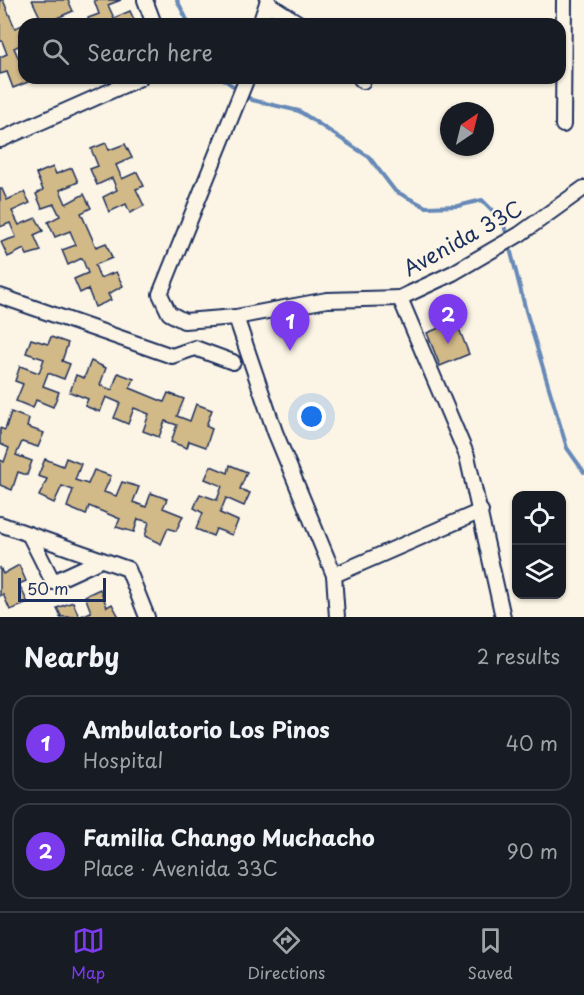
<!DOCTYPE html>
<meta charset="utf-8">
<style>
body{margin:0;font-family:"Playpen Sans",sans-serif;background:#20242c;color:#f1f3f6}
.controls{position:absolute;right:18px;bottom:18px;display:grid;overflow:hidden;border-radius:12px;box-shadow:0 2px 4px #0004}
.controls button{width:54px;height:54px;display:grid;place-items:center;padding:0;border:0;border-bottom:2px solid #363941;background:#171b24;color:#f1f3f6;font:30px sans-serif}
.compass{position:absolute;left:440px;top:102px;width:54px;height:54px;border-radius:50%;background:#171b24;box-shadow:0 2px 4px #0004;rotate:35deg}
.scale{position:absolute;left:18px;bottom:15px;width:88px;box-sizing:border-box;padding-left:6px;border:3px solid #1b2f5e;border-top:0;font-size:16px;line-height:21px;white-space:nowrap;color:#1b2f5e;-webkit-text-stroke:4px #fcf5e5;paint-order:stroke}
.you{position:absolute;left:312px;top:417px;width:21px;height:21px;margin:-15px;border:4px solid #fff;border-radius:50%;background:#1a73e8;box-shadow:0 0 0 9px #1a73e833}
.badge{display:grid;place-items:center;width:39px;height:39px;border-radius:50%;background:#7c3aed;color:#fff;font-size:20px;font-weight:700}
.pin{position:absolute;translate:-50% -50px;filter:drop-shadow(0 2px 3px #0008)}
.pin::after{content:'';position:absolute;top:32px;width:21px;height:18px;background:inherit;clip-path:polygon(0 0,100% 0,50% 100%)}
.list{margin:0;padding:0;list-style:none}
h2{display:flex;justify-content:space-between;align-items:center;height:78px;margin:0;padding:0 24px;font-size:26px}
h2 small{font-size:20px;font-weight:400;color:#9ea1a6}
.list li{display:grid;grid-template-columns:39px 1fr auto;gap:18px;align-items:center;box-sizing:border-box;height:96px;margin:0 12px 12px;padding:0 12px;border:2px solid #363941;border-radius:18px}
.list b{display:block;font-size:22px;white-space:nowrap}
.list p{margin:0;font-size:20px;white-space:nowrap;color:#9ea1a6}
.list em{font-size:20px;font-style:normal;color:#9ea1a6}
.icon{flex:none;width:33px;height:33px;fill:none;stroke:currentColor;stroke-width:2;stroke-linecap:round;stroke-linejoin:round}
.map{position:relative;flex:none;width:584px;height:617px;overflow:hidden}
.search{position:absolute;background:#171b24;box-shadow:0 2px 4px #0004;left:18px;right:18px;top:18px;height:66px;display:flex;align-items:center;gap:15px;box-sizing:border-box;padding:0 21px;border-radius:18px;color:#9ea1a6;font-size:22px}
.sheet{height:294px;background:#171b24}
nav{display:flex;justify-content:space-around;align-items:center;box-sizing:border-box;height:84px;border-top:2px solid #363941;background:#171b24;font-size:16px;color:#9ea1a6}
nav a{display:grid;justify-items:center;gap:3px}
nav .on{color:#7c3aed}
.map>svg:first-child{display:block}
</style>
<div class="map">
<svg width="584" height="617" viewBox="0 0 584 617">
<rect width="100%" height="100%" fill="#fcf5e5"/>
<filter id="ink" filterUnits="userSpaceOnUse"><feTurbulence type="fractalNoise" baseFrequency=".0167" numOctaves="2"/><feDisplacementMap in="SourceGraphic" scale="12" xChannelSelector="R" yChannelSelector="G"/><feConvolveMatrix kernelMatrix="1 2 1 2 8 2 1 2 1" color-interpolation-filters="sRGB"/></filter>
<g filter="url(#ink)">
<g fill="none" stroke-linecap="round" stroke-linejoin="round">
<!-- stream -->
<g stroke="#6689b7" stroke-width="4">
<path d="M 177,0 L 189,24"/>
<path d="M 222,78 L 252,100 L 299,111 L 369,157 L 395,191 L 426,207 L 458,206 L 482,200 L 503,221 L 526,311 L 567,448 L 584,472"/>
</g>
</g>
<!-- building -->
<g fill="#d2b988" stroke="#1b2f5e" stroke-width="1.5">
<path d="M 0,0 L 3,0 L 15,28 L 23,25 L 24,28 L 24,43 L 14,48 L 19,59 L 24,57 L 24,78 L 26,78 L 28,82 L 13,88 L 7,72 L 0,74 L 0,57 L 7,54 L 2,41 L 0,41 Z"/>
<path d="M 32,0 L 68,0 L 73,11 L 57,18 L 59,24 L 33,24 L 31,20 L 40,17 Z"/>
<path d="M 94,0 L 121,0 L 108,5 L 114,18 L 130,11 L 136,24 L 89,24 L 88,18 L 99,14 Z"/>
<path d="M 106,143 L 109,150 L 125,144 L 132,158 L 116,165 L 122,179 L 137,172 L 144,186 L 136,189 L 144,206 L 130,213 L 126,204 L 109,212 L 103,197 L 117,190 L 112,178 L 97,185 L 90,169 L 98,166 L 91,149 Z"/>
<path d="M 53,167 L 56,174 L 72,168 L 78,182 L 60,190 L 66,204 L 84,194 L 91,208 L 81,213 L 96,247 L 106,243 L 112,258 L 95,265 L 100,278 L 116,272 L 123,286 L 108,294 L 111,300 L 95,307 L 88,289 L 80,293 L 74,279 L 88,273 L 82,258 L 68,265 L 62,250 L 76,245 L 70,231 L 55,237 L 48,222 L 60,216 L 54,204 L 42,208 L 36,194 L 43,190 L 36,174 Z"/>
<path d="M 0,189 L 2,189 L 7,200 L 24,192 L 30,203 L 12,211 L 19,225 L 36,218 L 43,231 L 34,235 L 41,251 L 27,255 L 24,249 L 8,257 L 1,242 L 16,237 L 10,223 L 0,227 Z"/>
<path d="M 456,321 L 469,354 L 440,366 L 427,333 Z"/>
<path d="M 51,337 L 68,343 L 62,361 L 70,364 L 64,379 L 48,373 L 43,386 L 59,392 L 53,407 L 36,400 L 33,408 L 16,401 L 23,384 L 15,381 L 20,366 L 39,373 L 44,359 L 26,353 L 31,339 L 48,344 Z"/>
<path d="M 91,361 L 106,368 L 100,385 L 112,390 L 118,373 L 134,379 L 130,388 L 164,402 L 168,393 L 184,399 L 177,416 L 190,421 L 196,404 L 212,410 L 206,426 L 212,429 L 206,447 L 189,441 L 187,448 L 171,442 L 177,425 L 165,421 L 159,437 L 143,431 L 149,414 L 134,408 L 128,424 L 114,418 L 120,403 L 106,397 L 100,412 L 85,406 L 88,399 L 70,392 L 76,375 L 84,378 Z"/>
<path d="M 11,412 L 29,419 L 27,427 L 44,433 L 38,447 L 22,442 L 16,455 L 32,461 L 27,475 L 18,472 L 12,490 L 0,485 L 0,460 L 4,462 L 9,448 L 0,444 L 0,428 L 5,430 Z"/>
<path d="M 66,458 L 81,464 L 75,480 L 88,484 L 94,470 L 111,476 L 104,492 L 116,496 L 122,482 L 139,487 L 133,502 L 146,507 L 151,493 L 167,499 L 163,508 L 183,516 L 176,531 L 168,528 L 161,544 L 145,536 L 149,522 L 138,519 L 134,532 L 116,527 L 120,519 L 89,506 L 86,515 L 67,507 L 73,490 L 62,486 L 54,503 L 39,496 L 47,479 L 38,476 L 45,459 L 63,466 Z"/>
<path d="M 230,465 L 247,472 L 240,489 L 250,493 L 244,506 L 226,498 L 220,513 L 238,521 L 232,535 L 216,529 L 213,536 L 196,529 L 203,513 L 194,508 L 200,494 L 217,500 L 222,486 L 205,479 L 211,466 L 228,473 Z"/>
<path d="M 19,565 L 26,581 L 19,584 L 28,603 L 10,610 L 3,594 L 0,596 L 0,567 L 3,574 Z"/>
<path d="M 100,589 L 107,607 L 112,604 L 119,617 L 79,617 L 91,612 L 85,596 Z"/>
<path d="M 73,602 L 79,617 L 59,617 L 61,616 L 57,608 Z"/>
</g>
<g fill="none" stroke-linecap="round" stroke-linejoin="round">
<!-- minor casing -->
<g stroke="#1b2f5e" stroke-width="18">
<g id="minor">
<path d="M 145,0 L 154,24"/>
<path d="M 267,3 L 300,24"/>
<path d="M 260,24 L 268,0"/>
<path d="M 247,78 L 160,294 L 169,313 L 184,321 L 236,317 L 327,300 L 400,298"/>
<path d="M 360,78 L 363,81"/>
<path d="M 563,125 L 564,0"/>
<path d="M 0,140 L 140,78"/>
<path d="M 0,296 L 172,356 L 195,348 L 233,362"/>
<path d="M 236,317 L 275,432 L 334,575 L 337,617"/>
<path d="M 0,524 L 128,569 L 147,617"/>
<path d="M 29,534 L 53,582 L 101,560"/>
<path d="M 334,575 L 481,511"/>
<path d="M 503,617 L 467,456 L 400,298 L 453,273 L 520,234 L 584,188"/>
</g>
</g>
<!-- minor -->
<use href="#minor" stroke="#fcf5e5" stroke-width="14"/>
</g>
</g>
<g text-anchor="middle" stroke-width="4.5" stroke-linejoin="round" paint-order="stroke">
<!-- street labels -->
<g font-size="21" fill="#1b2f5e" stroke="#fcf5e5">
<text transform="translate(463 239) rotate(-29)" y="7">Avenida 33C</text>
</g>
</g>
</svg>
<div class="controls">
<button><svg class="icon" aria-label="locate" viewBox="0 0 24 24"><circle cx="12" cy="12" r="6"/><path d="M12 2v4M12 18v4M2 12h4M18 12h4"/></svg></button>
<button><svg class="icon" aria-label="layers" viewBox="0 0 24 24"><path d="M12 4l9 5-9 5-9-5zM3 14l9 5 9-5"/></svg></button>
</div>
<svg class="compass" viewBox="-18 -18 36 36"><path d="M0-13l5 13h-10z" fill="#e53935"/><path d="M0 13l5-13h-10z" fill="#9ea1a6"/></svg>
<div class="scale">50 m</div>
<div class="you"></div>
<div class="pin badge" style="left:290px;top:351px">1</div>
<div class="pin badge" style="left:448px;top:344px">2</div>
<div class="search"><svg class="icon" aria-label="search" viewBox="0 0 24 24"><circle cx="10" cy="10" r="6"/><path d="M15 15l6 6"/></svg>Search here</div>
</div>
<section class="sheet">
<h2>Nearby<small>2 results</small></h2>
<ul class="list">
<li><span class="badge">1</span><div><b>Ambulatorio Los Pinos</b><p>Hospital</p></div><em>40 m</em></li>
<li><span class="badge">2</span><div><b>Familia Chango Muchacho</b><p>Place · Avenida 33C</p></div><em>90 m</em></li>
</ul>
</section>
<nav>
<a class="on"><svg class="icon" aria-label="map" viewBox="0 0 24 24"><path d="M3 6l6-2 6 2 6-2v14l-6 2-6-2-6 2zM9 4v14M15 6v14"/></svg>Map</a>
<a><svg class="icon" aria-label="directions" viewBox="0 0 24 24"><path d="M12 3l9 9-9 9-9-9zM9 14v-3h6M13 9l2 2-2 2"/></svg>Directions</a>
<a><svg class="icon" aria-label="saved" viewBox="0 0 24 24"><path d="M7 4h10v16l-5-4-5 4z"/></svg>Saved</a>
</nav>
